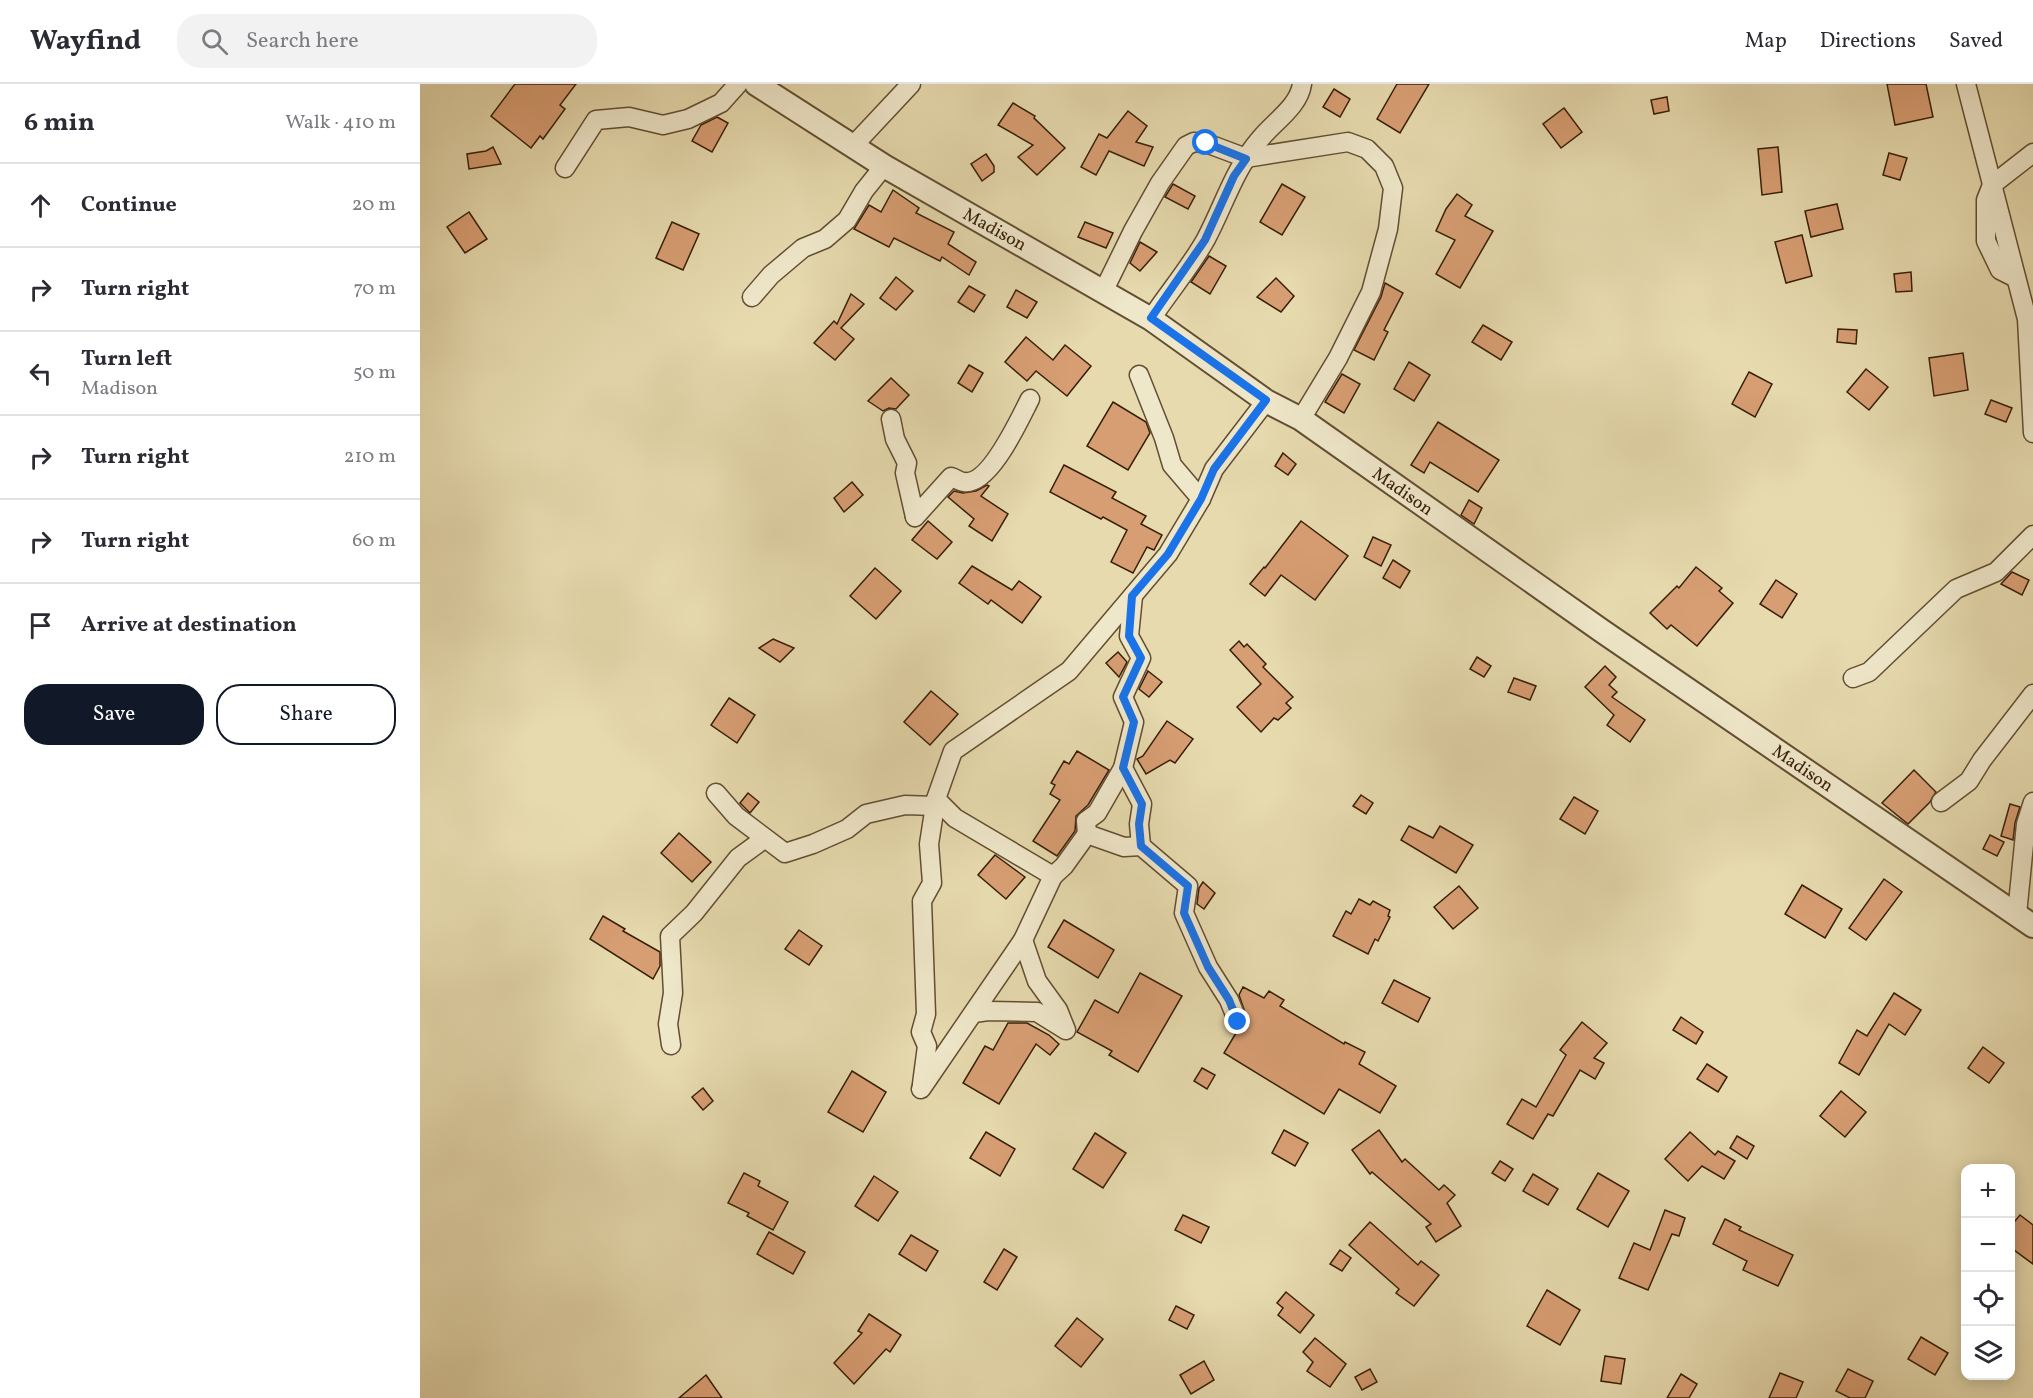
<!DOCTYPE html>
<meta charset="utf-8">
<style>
body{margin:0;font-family:Vollkorn,serif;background:#f2f2f3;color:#2b2b33}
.controls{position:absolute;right:18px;bottom:18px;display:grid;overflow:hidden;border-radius:12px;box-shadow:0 3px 15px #0003}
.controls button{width:54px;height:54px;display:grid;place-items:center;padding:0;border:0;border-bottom:2px solid #e1e1e2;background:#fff;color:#2b2b33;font:30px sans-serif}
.stop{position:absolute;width:18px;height:18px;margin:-14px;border:4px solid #1a73e8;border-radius:50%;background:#fff}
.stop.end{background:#1a73e8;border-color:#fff;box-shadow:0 2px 6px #0008}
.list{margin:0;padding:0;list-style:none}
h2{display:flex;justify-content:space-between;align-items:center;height:78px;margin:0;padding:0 24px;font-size:26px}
h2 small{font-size:20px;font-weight:400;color:#7c7c81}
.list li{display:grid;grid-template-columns:39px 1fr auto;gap:18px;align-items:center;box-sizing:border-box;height:84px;padding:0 24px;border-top:2px solid #e1e1e2}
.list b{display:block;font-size:22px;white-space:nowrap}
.list p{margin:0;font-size:20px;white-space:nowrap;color:#7c7c81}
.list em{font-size:20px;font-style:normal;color:#7c7c81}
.actions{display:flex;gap:12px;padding:18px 24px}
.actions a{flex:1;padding:14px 0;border:2px solid #111827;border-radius:24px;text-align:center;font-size:21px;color:#111827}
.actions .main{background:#111827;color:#fff}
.icon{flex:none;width:33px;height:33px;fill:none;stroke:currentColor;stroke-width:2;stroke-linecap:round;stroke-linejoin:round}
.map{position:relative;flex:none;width:1613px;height:1314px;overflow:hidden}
header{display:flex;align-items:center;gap:36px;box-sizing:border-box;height:84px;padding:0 30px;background:#fff;border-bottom:2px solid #e1e1e2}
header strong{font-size:28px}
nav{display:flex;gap:33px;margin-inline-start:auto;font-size:21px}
.search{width:420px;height:54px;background:#f2f2f3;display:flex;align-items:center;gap:15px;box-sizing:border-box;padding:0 21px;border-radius:24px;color:#7c7c81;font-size:22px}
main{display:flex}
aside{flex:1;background:#fff}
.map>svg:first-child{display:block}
</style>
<header>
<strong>Wayfind</strong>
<div class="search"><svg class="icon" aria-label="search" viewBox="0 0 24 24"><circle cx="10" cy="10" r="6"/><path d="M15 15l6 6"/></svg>Search here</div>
<nav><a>Map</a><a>Directions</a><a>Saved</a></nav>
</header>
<main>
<aside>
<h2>6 min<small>Walk · 410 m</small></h2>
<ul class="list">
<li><svg class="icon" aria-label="ahead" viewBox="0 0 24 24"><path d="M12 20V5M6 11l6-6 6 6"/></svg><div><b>Continue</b></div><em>20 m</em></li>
<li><svg class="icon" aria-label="right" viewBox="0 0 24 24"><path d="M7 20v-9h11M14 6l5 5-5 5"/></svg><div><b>Turn right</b></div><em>70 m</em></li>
<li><svg class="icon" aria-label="left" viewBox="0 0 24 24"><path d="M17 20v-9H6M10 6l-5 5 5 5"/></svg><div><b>Turn left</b><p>Madison</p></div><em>50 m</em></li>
<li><svg class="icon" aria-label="right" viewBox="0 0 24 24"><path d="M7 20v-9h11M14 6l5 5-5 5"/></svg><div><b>Turn right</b></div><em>210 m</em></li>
<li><svg class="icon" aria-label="right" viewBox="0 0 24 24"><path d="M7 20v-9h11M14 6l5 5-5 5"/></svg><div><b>Turn right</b></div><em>60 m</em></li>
<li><svg class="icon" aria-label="arrive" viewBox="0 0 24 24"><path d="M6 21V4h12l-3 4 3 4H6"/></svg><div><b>Arrive at destination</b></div></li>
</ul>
<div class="actions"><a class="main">Save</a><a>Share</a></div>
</aside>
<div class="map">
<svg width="1613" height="1314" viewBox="0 0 1613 1314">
<rect width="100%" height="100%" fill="#e6daae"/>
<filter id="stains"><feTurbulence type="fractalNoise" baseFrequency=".00333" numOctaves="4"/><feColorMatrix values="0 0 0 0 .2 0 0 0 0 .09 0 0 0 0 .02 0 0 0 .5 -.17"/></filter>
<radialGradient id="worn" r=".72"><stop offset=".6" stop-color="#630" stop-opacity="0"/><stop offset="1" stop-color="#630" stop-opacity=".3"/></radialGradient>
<!-- building -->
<g fill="#d89e73" stroke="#371f07" stroke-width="1.5">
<path d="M 95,0 L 156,0 L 140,21 L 145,25 L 123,55 L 120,52 L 111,64 L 71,32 Z"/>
<path d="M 977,0 L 1009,0 L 980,49 L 957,35 Z"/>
<path d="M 1467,0 L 1506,0 L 1513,33 L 1475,41 Z"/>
<path d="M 914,5 L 930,15 L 920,33 L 903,23 Z"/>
<path d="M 1247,13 L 1249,27 L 1234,30 L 1231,16 Z"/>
<path d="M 593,19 L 615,32 L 614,34 L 645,64 L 617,91 L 598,73 L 613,61 L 578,41 Z"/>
<path d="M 1144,24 L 1162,48 L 1141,64 L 1123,40 Z"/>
<path d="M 708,27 L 727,42 L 716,58 L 733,63 L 724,82 L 689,67 L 676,91 L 661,83 L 679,50 L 687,54 Z"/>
<path d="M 297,33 L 308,39 L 292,68 L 272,57 L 281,41 Z"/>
<path d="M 73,63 L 81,80 L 49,85 L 47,70 L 66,67 Z"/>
<path d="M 1358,63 L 1362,108 L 1342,111 L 1338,65 Z"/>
<path d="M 1469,69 L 1487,74 L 1480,96 L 1463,91 Z"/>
<path d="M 566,70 L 574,82 L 574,88 L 562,97 L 551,80 Z"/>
<path d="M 753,100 L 775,112 L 768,125 L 745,113 Z"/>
<path d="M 862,100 L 885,113 L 862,151 L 840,138 Z"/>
<path d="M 473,106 L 499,124 L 496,129 L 534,148 L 528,160 L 556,178 L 549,191 L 522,173 L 520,177 L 474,154 L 469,163 L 434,145 L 449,121 L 461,128 Z"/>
<path d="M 1037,110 L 1052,121 L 1045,132 L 1073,147 L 1040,204 L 1016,190 L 1035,156 L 1016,147 L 1026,125 Z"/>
<path d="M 1417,120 L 1423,145 L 1391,153 L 1385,127 Z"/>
<path d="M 49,128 L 67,155 L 45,169 L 27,143 Z"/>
<path d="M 252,138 L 279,150 L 263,186 L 236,174 Z"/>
<path d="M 665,138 L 693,149 L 686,164 L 658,153 Z"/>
<path d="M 1382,151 L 1392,192 L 1366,199 L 1355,158 Z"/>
<path d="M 720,158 L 737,168 L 720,187 L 710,179 Z"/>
<path d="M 789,172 L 806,182 L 790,210 L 771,198 Z"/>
<path d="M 1491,188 L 1492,207 L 1476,208 L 1474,190 Z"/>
<path d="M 476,193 L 493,207 L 476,226 L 460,214 Z"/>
<path d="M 856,194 L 874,212 L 861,228 L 837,213 Z"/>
<path d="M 965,199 L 983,209 L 964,246 L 968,248 L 954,276 L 934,266 L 961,213 Z"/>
<path d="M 549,202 L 565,211 L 554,228 L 538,218 Z"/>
<path d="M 596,206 L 617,218 L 607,234 L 587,223 Z"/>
<path d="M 431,210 L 444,220 L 421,244 L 434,255 L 415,276 L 394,259 L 414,237 L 417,240 Z"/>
<path d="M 1063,241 L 1092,258 L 1081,276 L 1052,258 Z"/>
<path d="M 1418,245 L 1437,246 L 1436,260 L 1417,258 Z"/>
<path d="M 606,253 L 633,276 L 645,261 L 671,282 L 647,312 L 616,287 L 607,297 L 585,278 Z"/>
<path d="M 1543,269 L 1548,306 L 1514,312 L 1509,274 Z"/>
<path d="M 989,278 L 1010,291 L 994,317 L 974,305 Z"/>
<path d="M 549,281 L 563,289 L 552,308 L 538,299 Z"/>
<path d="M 1446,285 L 1468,303 L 1449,326 L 1427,308 Z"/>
<path d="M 1329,288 L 1352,300 L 1335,333 L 1312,320 Z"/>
<path d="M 922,290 L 940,300 L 924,329 L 905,318 Z"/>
<path d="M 471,294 L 489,311 L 476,325 L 469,324 L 463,327 L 448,317 Z"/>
<path d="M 1571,316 L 1592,324 L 1586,338 L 1565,330 Z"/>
<path d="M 693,318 L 726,338 L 730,349 L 708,386 L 667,362 Z"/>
<path d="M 1018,338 L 1079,376 L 1058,408 L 1010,378 L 1004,389 L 991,381 Z"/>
<path d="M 863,369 L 876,380 L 868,391 L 855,382 Z"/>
<path d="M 644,381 L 696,408 L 692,414 L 726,432 L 721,440 L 742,451 L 734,466 L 727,463 L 713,489 L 691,478 L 707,446 L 683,433 L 681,435 L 630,408 Z"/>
<path d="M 432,398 L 443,411 L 424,428 L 414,414 Z"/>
<path d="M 567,401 L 569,402 L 561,412 L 588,430 L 572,457 L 549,442 L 554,435 L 528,413 L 534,407 L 543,409 L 556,407 Z"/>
<path d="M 1049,416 L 1062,424 L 1054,440 L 1041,431 Z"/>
<path d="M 508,437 L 532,458 L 517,475 L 492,456 Z"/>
<path d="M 881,437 L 928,472 L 895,516 L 861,491 L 845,512 L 830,500 L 844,483 L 845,484 Z"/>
<path d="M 953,453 L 971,461 L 961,482 L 944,473 Z"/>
<path d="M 973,476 L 990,487 L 980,504 L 963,494 Z"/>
<path d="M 552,482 L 592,506 L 599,497 L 621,513 L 602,539 L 571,516 L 568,520 L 539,499 Z"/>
<path d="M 1276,483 L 1302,504 L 1299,507 L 1313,519 L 1277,562 L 1251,541 L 1247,545 L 1230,529 L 1257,502 L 1259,504 Z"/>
<path d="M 455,484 L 481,507 L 456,535 L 430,512 Z"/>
<path d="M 1592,488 L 1609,496 L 1602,511 L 1581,500 Z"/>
<path d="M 1356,496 L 1377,510 L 1362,534 L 1340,520 Z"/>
<path d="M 353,555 L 374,564 L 360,578 L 339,564 Z"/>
<path d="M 819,557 L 824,563 L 827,560 L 846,580 L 843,583 L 873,613 L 866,619 L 871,624 L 858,636 L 854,634 L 841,648 L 817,623 L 841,600 L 810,566 Z"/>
<path d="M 698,568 L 707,578 L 699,593 L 686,579 Z"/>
<path d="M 1057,573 L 1071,582 L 1064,593 L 1050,585 Z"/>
<path d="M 1185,582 L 1196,593 L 1189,601 L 1197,608 L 1192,613 L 1225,636 L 1210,658 L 1187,641 L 1194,631 L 1165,603 Z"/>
<path d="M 728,587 L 742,598 L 729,613 L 719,605 Z"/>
<path d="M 1094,594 L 1116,602 L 1110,616 L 1088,608 Z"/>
<path d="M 511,607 L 538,630 L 510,661 L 484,638 Z"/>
<path d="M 309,614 L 335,631 L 317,659 L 291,641 Z"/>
<path d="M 747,637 L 773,655 L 755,679 L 750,676 L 726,690 L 717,675 L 723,672 Z"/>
<path d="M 657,667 L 689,686 L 668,721 L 656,732 L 655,747 L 637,772 L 613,757 L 640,716 L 630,710 L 635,701 L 631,699 L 644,677 L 649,680 Z"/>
<path d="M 1494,686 L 1516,708 L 1510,718 L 1488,740 L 1462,719 Z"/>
<path d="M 328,709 L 339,718 L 330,729 L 320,719 Z"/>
<path d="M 941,711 L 953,719 L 946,730 L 933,722 Z"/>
<path d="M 1154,713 L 1178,727 L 1165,750 L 1140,735 Z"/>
<path d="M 1590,720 L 1600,723 L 1595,739 L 1593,756 L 1581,752 Z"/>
<path d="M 989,742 L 1013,754 L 1020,742 L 1053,761 L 1036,789 L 981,756 Z"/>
<path d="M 259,749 L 291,778 L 272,798 L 241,769 Z"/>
<path d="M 1570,751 L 1584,758 L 1577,772 L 1563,765 Z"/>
<path d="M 575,771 L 605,793 L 586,815 L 558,791 Z"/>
<path d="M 1464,795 L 1482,808 L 1446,856 L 1429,844 Z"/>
<path d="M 783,798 L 795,809 L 784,825 L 777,820 L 779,804 Z"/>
<path d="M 1382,801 L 1422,825 L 1405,854 L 1365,830 Z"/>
<path d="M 1039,802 L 1058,824 L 1033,845 L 1014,823 Z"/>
<path d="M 939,815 L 950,821 L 953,817 L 970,826 L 968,832 L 970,833 L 958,857 L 955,855 L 948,870 L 913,852 L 926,827 L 931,830 Z"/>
<path d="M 183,832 L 205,845 L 203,847 L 240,868 L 240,882 L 233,895 L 170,855 Z"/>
<path d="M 644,836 L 694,866 L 678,894 L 628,863 Z"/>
<path d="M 379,846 L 402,862 L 389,881 L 365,865 Z"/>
<path d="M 720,889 L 762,912 L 718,988 L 689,971 L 692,967 L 657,948 L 675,916 L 698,929 Z"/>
<path d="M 974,896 L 1010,914 L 998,938 L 962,919 Z"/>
<path d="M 823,903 L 844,914 L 849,907 L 864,916 L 860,922 L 924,960 L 925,958 L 945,968 L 939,980 L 976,1002 L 960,1029 L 919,1005 L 904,1030 L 804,969 L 816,949 L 823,948 L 829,940 L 819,911 Z"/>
<path d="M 1474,909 L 1501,926 L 1485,951 L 1469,940 L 1439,991 L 1419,979 L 1437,946 L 1447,952 Z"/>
<path d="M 1261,933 L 1283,948 L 1276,960 L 1253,946 Z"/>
<path d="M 1162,938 L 1187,959 L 1174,974 L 1184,979 L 1175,995 L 1160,986 L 1133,1032 L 1128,1030 L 1113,1055 L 1087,1040 L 1102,1015 L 1116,1023 L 1146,971 L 1140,966 Z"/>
<path d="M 588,939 L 607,939 L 629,951 L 639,960 L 630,971 L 616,960 L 579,1020 L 543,999 L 565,962 L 573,966 Z"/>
<path d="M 1563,963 L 1584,979 L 1569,999 L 1548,984 Z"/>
<path d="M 1287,980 L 1307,993 L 1298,1008 L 1277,995 Z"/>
<path d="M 782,984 L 795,991 L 787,1005 L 774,997 Z"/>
<path d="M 432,987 L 466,1008 L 443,1048 L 408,1028 Z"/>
<path d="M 283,1004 L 293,1017 L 283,1026 L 272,1013 Z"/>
<path d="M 1421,1007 L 1446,1028 L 1425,1053 L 1400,1032 Z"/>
<path d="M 864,1046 L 888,1059 L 875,1082 L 852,1069 Z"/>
<path d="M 959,1046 L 982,1078 L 985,1075 L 1019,1106 L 1024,1101 L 1035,1111 L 1027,1119 L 1041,1142 L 1016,1158 L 1006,1143 L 1011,1140 L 952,1088 L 950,1090 L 932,1066 Z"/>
<path d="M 566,1048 L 595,1065 L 580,1092 L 550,1074 Z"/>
<path d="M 1270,1048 L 1295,1071 L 1298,1067 L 1315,1077 L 1304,1095 L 1282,1082 L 1268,1097 L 1245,1075 Z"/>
<path d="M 675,1049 L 706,1069 L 683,1104 L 653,1085 Z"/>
<path d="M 1317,1052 L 1334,1062 L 1327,1075 L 1310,1064 Z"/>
<path d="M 1080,1077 L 1093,1085 L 1085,1097 L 1072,1089 Z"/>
<path d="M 324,1089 L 340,1097 L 338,1102 L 368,1118 L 353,1146 L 327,1132 L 329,1129 L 308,1119 Z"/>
<path d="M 1178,1089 L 1209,1107 L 1188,1143 L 1157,1125 Z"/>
<path d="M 1113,1090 L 1138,1105 L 1128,1121 L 1103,1107 Z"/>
<path d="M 454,1092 L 478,1108 L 458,1137 L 435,1122 Z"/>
<path d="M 1245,1126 L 1265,1134 L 1259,1152 L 1252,1150 L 1228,1206 L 1199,1194 L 1214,1159 L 1230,1166 Z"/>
<path d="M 763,1131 L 789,1143 L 781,1159 L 755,1146 Z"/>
<path d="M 1600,1131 L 1613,1141 L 1613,1180 L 1590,1163 L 1590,1143 Z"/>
<path d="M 1305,1135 L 1321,1143 L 1319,1146 L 1373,1171 L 1358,1202 L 1323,1186 L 1327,1177 L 1293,1160 Z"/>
<path d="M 950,1138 L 998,1181 L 1001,1177 L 1019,1191 L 994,1222 L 976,1209 L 979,1205 L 929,1161 Z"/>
<path d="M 349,1148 L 385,1168 L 373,1190 L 337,1170 Z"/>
<path d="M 491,1151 L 518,1167 L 506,1187 L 479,1170 Z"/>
<path d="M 584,1165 L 597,1173 L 577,1206 L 564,1198 Z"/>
<path d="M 920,1166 L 931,1174 L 922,1187 L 910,1180 Z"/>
<path d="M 1127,1206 L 1160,1226 L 1140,1261 L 1107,1242 Z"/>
<path d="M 866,1208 L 894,1231 L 880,1249 L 858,1231 L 863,1224 L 857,1219 Z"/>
<path d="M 756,1222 L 774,1231 L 767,1245 L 749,1236 Z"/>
<path d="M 449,1230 L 481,1251 L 470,1268 L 466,1265 L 434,1300 L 414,1279 L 442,1249 L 438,1247 Z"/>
<path d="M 657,1234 L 683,1255 L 661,1283 L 635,1262 Z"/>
<path d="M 1501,1253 L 1528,1269 L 1515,1291 L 1488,1275 Z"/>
<path d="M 895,1254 L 926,1280 L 910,1303 L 887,1287 L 893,1278 L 883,1268 Z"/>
<path d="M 1185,1272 L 1205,1275 L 1201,1300 L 1181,1297 Z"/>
<path d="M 784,1277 L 794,1296 L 771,1310 L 760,1291 Z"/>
<path d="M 950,1285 L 957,1298 L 942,1306 L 935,1293 Z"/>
<path d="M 1428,1285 L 1453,1297 L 1445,1314 L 1430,1314 L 1416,1307 Z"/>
<path d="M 1360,1289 L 1383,1298 L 1376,1314 L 1349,1314 Z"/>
<path d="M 1261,1290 L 1277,1300 L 1269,1314 L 1247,1314 Z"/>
<path d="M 286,1291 L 302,1314 L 259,1314 Z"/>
</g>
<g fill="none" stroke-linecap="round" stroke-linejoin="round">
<!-- minor casing -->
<g stroke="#634e31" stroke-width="21">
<g id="minor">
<path d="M 1546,0 L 1607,235 L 1613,349"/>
<path d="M 432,63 L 491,0"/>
<path d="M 145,84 L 176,36 L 209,33 L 243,41 L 268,35 L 301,19 L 318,0"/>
<path d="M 1596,194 L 1580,186 L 1566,157 L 1566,116 L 1572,101 L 1613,69"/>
<path d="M 684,206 L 713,147 L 740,99 L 766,62 L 774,58 L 786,59 L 826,74 L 928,58 L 947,65 L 964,82 L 973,104 L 968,145 L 951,208 L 918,274 L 881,335"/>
<path d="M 332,213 L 351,191 L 383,164 L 405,155 L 427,136 L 444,107 L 464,82"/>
<path d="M 731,235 C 749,208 771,182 786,155 C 805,119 814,85 841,54 C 855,37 879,22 882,0"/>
<path d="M 719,291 L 744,354 L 752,381 L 781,415"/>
<path d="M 471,335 L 475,355 L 487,379 L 485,389 L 495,433"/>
<path d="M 495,433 L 531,393 C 535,394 540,398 544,398 C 570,402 600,334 610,315"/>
<path d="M 713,512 L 709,552 L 721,574 L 703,613 L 714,638 L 703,684 L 722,720 L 719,740 L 721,762"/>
<path d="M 1433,594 L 1449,588 L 1536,505 L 1576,488 L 1613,451"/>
<path d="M 296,709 L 316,732 L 365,769 L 393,760 L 427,745 L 446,730 L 485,721 L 515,722"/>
<path d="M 1521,718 L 1549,697 L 1562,676 L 1613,610"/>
<path d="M 667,750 L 666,737 L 677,729 L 703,684"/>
<path d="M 633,792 L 644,782 L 667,750 L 704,763 L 721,762 L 768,802 L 764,829 L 788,883 L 809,916 L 818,938"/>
<path d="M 1597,830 L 1606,740 L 1613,718"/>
<path d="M 554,929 L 568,927 L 617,928 L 646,946 L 638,926 L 617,897 L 603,856"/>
<path d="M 251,961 L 248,940 L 253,909 L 250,852 L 274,829 L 318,774 L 344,755"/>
<path d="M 502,1000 L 507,962 L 501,948 L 506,930 L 502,817 L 512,799 L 509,760 L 516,715"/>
<path d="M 501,1005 L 603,856 L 633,792 L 535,734 L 516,715 L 533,667 L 649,587 L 748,470 L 781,415 L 794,385 L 846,317"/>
</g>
</g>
<!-- tertiary casing -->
<g stroke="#634e31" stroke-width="26">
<path id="tertiary" d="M 336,0 L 464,82 L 731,235 L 846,317 L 881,335 L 1182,547 L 1613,842"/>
</g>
<!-- minor -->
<use href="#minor" stroke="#efe7ca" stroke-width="18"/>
<!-- tertiary -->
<use href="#tertiary" stroke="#efe7ca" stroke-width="22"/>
</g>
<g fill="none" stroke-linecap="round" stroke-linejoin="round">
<!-- route -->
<path stroke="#1a73e8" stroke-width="8" d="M 786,59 L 826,75 L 814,92 L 785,156 L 731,234 L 846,316 L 794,385 L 781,415 L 748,470 L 712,512 L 709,552 L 721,574 L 703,613 L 714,638 L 703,684 L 722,720 L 719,740 L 721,762 L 768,802 L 764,829 L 788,883 L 809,916 L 818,938"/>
</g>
<g text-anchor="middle" stroke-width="4.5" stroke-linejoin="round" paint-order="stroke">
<!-- street labels -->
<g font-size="18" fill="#371f07" stroke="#efe7ca">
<text transform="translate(575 145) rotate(29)" y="6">Madison</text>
<text transform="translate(983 407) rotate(35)" y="6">Madison</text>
<text transform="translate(1383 684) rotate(34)" y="6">Madison</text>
</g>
</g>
<rect width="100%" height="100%" filter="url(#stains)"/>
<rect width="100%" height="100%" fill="url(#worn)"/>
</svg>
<div class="controls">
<button>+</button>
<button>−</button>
<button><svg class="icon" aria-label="locate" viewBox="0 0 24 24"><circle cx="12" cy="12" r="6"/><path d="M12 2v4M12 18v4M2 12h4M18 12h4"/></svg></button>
<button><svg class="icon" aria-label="layers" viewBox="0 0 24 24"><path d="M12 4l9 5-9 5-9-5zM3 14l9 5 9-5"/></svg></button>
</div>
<div class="stop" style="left:786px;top:59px"></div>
<div class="stop end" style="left:818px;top:938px"></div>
</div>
</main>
